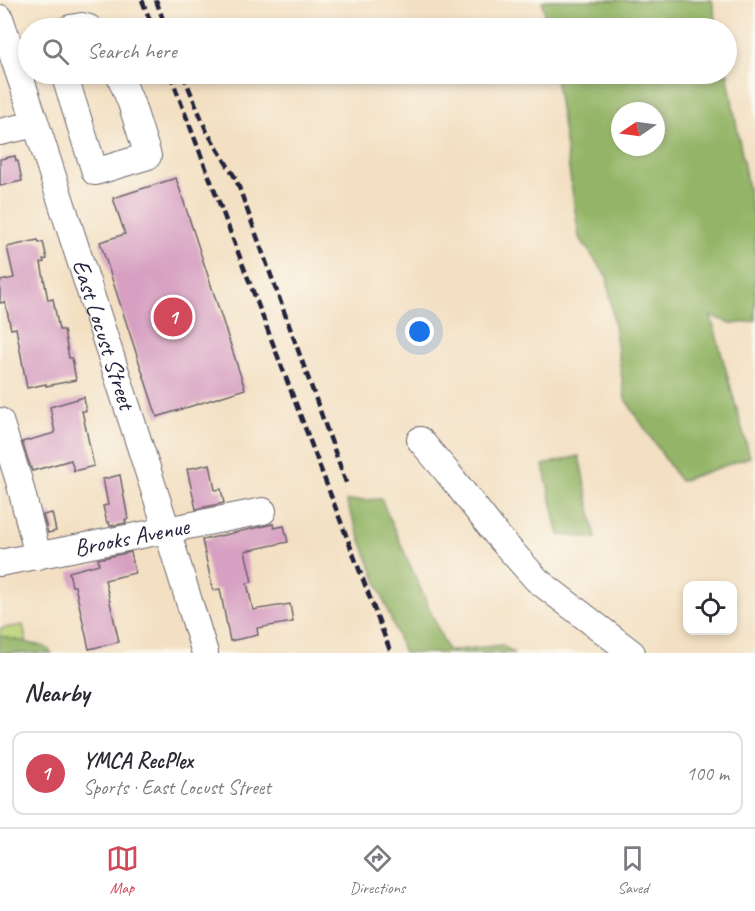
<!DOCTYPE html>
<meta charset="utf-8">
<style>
body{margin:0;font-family:Caveat,sans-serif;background:#f2f2f3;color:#2b2b33}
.controls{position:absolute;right:18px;bottom:18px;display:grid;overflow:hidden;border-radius:12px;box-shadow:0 3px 9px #0003}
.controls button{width:54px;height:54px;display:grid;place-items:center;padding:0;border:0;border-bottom:2px solid #e1e1e2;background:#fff;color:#2b2b33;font:30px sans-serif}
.compass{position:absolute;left:611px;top:102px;width:54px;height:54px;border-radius:50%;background:#fff;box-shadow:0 3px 9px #0003;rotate:257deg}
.you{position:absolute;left:420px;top:332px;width:21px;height:21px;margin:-15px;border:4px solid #fff;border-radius:50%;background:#1a73e8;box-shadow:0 0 0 9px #1a73e833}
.badge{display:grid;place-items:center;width:39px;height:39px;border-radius:50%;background:#d1495b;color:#fff;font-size:20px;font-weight:700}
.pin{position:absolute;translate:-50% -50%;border:3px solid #fff;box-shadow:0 2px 6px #0006}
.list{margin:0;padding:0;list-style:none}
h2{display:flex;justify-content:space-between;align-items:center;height:78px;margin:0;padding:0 24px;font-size:26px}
h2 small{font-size:20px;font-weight:400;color:#7c7c81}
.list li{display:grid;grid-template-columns:39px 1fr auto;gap:18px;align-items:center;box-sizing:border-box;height:84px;margin:0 12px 12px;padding:0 12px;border:2px solid #e1e1e2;border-radius:12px}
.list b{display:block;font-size:22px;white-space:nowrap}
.list p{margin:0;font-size:20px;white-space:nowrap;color:#7c7c81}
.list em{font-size:20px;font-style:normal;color:#7c7c81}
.icon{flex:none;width:33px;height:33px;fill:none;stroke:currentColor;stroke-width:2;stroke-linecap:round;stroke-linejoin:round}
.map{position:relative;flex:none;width:755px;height:653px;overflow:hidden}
.search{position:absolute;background:#fff;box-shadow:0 3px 9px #0003;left:18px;right:18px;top:18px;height:66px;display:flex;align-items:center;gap:15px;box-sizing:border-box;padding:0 21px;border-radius:33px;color:#7c7c81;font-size:22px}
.sheet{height:174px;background:#fff}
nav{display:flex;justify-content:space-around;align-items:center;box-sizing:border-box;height:84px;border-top:2px solid #e1e1e2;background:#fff;font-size:16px;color:#7c7c81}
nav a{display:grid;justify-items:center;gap:3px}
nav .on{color:#d1495b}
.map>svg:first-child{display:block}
</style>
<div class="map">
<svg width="755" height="653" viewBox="0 0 755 653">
<rect width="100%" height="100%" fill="#fbf7ec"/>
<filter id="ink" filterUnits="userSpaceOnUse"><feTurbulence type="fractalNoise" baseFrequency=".0167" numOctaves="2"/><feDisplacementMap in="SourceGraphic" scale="12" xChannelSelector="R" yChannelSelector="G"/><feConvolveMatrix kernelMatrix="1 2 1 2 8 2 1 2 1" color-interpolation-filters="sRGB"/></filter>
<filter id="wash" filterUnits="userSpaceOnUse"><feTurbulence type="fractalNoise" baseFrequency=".008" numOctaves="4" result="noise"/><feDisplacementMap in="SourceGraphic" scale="24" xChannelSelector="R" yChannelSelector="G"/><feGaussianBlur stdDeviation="1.35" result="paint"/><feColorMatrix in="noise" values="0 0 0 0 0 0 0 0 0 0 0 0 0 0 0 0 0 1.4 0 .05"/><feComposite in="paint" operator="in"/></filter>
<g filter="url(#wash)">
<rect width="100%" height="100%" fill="#f3e0c3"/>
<!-- green -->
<path fill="#bbd378" stroke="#6e7a5a" stroke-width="1.5" d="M 23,625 L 29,653 L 0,653 L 0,629 Z"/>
<!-- forest -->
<g fill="#94b568" stroke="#5b6c52" stroke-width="1.5" fill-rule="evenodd">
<path d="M 547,0 L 712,0 L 718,28 L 547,28 L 542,1 Z"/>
<path d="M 727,72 L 755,227 L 755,321 L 732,324 L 711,316 L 750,457 L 680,481 L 625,399 L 607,277 L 579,237 L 555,74 L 726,74 ZM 620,111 L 656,111 L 656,147 L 620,147 Z"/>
<path d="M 579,456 L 596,538 L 559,535 L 543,465 Z"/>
<path d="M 381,499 L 448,651 L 502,645 L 514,653 L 404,653 L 346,501 Z"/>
<path d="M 0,636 L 45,647 L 52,653 L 0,653 Z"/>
</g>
<g id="blocks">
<!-- building -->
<g fill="#d7a0c2">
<path d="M 15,156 L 16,161 L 18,161 L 22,181 L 0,186 L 0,159 Z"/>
<path d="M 176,178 L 245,389 L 157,417 L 100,242 L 125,234 L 113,198 Z"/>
<path d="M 38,240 L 39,243 L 43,242 L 47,259 L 43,260 L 44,262 L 41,263 L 48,300 L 53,299 L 59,330 L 64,330 L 69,358 L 72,358 L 76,380 L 46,386 L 46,384 L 27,388 L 16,328 L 11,329 L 5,302 L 0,303 L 0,281 L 14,278 L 7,247 Z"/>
<path d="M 84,397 L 86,411 L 82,411 L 94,466 L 74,471 L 71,460 L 32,471 L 22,442 L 55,433 L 50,407 Z"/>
<path d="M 210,464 L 215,490 L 221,489 L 224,503 L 196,509 L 187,469 Z"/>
<path d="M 120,475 L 128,519 L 125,520 L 126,523 L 110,526 L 109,522 L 107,523 L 103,506 L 108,505 L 103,479 Z"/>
<path d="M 52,513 L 56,531 L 48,533 L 43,515 Z"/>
<path d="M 273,524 L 274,528 L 284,526 L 288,542 L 245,551 L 252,582 L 247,583 L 253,610 L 290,604 L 293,622 L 257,628 L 258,635 L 230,641 L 220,589 L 213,590 L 202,540 Z"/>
<path d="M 131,552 L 135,573 L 105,580 L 119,642 L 89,649 L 75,586 L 72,586 L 69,572 L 99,564 L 98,559 Z"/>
</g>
</g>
</g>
<g filter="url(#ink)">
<use href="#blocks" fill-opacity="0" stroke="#6b646b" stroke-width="1.5"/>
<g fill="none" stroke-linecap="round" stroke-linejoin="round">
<!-- minor casing -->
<g stroke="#6b646b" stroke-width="28">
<g id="minor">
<path id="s1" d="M 0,18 L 36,124 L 167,530 L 205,653"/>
<path d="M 70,28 L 82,26 L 89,28"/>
<path d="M 64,74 L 95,172 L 148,156 L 131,103 L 119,74"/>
<path d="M 0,132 L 36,124"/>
<path d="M 0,421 L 19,481 L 38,556"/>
<path d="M 420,440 L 448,473 L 496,534 L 537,580 L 632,653"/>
<path id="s2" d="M 0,563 L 263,511"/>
</g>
</g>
<!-- minor -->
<use href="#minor" stroke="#fff" stroke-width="26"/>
<!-- rail -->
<g stroke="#22223b" stroke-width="4.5" stroke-dasharray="9 4.5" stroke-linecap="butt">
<path d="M 142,0 L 153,28"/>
<path d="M 156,0 L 166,28"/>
<path d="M 170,74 L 391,653"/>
<path d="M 183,74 L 207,132 L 236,179 L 347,485"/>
</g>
</g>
</g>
<g text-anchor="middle" stroke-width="6" stroke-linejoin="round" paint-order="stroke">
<!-- street labels -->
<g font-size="24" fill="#22223b" stroke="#fbf7ec">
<text dy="8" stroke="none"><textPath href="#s1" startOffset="333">East Locust Street</textPath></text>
<text dy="8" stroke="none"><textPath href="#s2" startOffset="134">Brooks Avenue</textPath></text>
</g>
</g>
</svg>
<div class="controls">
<button><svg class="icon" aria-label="locate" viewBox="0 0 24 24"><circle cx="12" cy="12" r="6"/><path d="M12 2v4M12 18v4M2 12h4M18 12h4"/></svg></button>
</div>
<svg class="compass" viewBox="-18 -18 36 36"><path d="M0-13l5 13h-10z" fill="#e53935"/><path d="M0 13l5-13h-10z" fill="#7c7c81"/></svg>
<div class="you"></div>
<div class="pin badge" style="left:173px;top:317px">1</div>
<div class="search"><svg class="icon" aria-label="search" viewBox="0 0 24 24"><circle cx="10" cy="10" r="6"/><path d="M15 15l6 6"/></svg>Search here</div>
</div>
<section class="sheet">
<h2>Nearby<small></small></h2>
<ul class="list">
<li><span class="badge">1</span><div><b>YMCA RecPlex</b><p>Sports · East Locust Street</p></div><em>100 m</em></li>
</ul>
</section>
<nav>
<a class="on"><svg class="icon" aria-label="map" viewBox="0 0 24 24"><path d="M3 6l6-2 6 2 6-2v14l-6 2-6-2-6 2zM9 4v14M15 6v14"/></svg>Map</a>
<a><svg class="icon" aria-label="directions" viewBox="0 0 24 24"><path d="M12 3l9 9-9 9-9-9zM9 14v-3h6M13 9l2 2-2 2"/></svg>Directions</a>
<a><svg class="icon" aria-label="saved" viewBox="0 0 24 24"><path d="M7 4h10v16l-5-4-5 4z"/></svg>Saved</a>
</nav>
